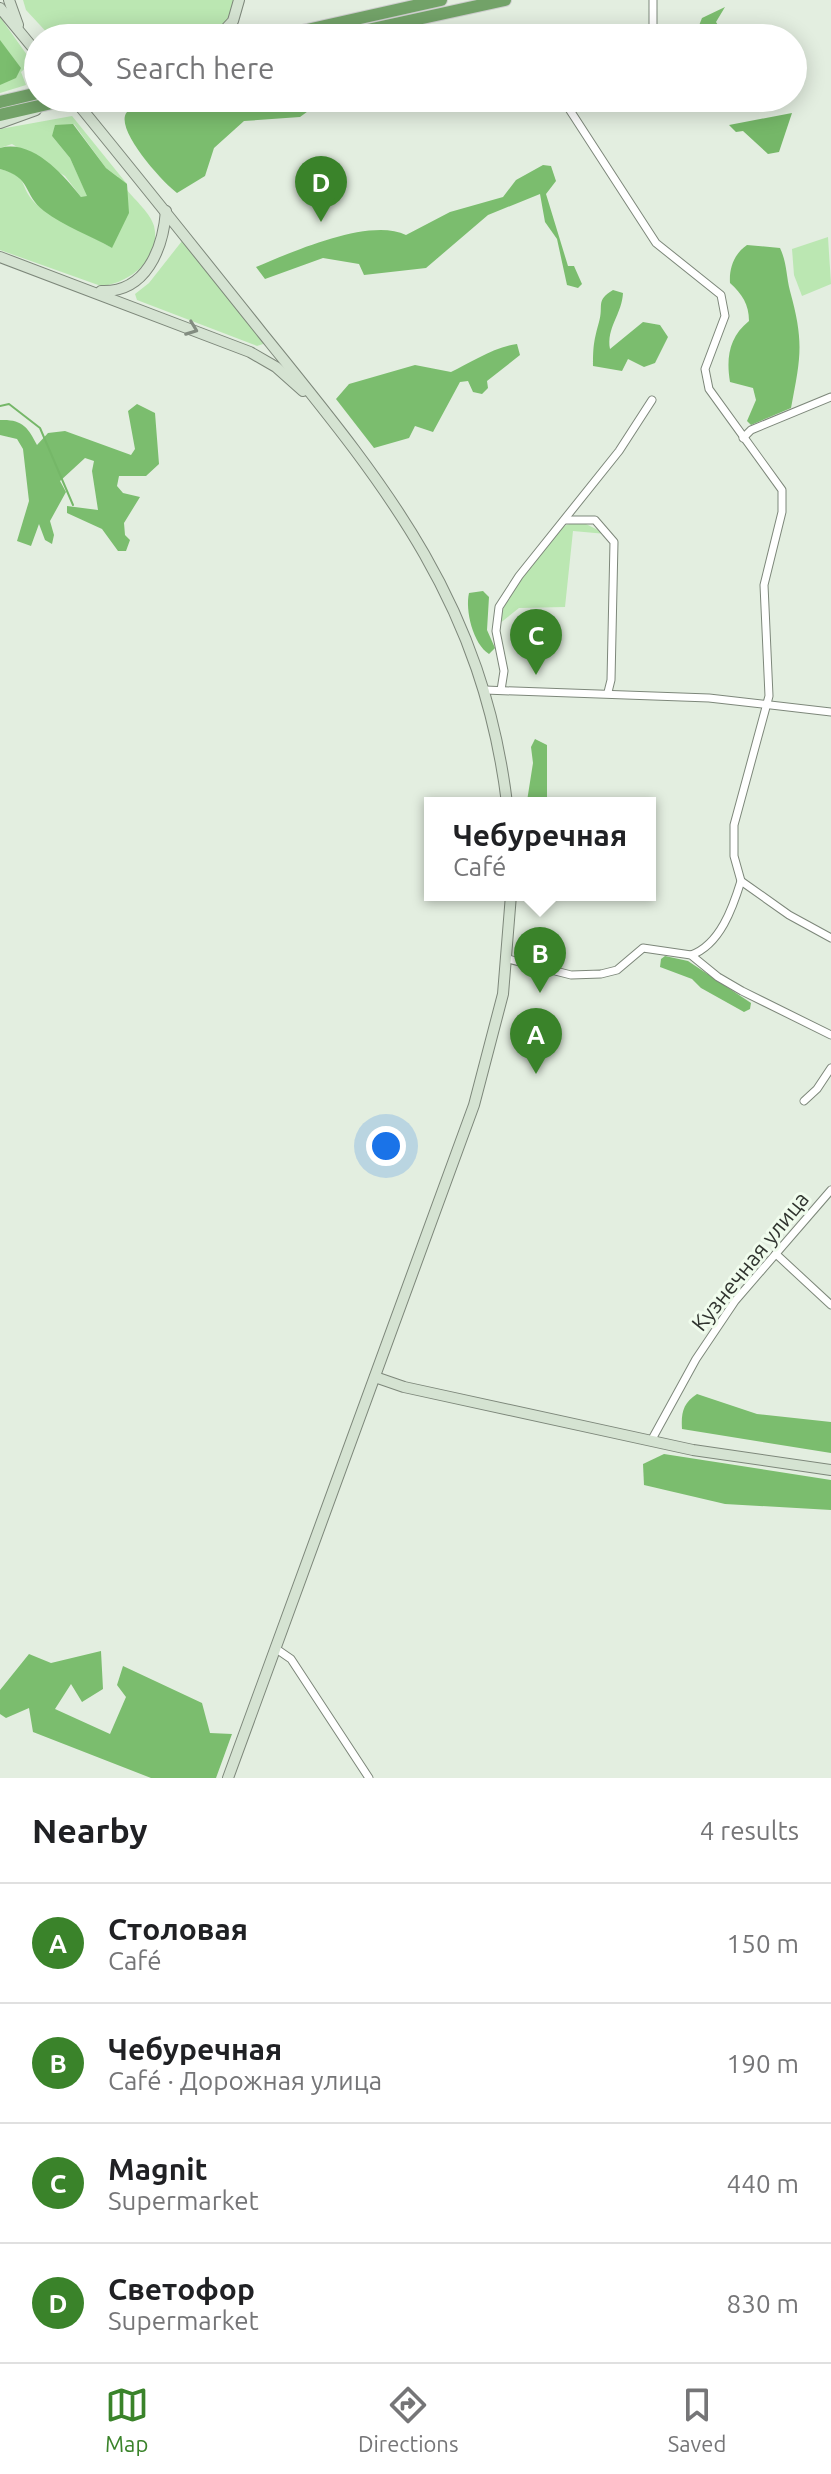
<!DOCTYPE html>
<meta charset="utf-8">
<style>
body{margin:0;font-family:Ubuntu,sans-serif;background:#f2f2f2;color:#202124}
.you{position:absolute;left:386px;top:1146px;width:28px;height:28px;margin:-20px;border:6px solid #fff;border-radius:50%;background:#1a73e8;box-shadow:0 0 0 12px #1a73e833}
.badge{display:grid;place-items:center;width:52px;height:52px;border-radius:50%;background:#3a832a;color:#fff;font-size:26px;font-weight:700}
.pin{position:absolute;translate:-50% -66px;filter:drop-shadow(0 2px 4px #0008)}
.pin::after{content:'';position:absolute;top:42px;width:28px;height:24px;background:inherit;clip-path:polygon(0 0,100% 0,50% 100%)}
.popup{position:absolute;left:424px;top:797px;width:232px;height:104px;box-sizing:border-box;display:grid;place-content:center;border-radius:0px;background:#fff;filter:drop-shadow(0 2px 6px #0005);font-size:26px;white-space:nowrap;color:#757577}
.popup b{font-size:30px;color:#202124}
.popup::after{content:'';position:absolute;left:50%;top:100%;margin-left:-16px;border:16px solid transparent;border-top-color:#fff}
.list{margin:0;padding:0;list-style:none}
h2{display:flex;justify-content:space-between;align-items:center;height:104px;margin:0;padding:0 32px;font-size:34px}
h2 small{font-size:26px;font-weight:400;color:#757577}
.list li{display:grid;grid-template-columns:52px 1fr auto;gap:24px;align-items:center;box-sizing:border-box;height:120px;padding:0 32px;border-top:2px solid #e0e0e0}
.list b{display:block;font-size:30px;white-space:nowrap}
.list p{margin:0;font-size:26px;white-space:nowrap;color:#757577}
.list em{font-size:26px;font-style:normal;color:#757577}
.icon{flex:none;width:44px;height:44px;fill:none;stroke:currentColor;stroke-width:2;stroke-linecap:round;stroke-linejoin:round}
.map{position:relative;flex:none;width:831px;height:1778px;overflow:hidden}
.search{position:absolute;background:#fff;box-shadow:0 4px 20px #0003;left:24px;right:24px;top:24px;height:88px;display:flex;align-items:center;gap:20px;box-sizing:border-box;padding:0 28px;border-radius:44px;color:#757577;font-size:30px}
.sheet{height:584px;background:#fff}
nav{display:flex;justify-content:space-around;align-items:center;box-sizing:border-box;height:112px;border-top:2px solid #e0e0e0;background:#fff;font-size:22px;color:#757577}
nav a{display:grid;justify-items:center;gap:4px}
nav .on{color:#3a832a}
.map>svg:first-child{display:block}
</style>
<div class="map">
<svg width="831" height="1778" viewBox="0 0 831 1778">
<rect width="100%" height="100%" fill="#e3eee0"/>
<!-- green -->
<g fill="#bbe7b2">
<path d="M 23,0 L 234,0 L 229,21 L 210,38 L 52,38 L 26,10 Z"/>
<path d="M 0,17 L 32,62 L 21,72 L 26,85 L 0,93 Z"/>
<path d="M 72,116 L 127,184 L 127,190 C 135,200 151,214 154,226 C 162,259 128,284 101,286 L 0,250 L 0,169 C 30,177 18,184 34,202 C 47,216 94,237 112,248 L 118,177 L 106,168 L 74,124 L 52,136 L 70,158 L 88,197 L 81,197 L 65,176 L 12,144 L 0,148 L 0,129 Z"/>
<path d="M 828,237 L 831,284 L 802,296 L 794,275 L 792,249 Z"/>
<path d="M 182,241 L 263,341 L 263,344 L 257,346 L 137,300 L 135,294 L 149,283 Z"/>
<path d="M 582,522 L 606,534 L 573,531 L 565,607 L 519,608 L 499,624 C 500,602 545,540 563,527 C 568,523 576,523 582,522 Z"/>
</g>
<!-- forest -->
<g fill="#7bbd6e">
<path d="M 725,7 L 716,22 L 726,38 L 694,38 L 702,18 Z"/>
<path d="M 0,40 L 21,68 L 16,78 L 0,85 Z"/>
<path d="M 169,98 L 326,98 L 300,117 L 244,121 L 214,148 L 205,176 L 177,193 C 163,183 113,128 127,112 C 136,102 156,101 169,98 Z"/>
<path d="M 73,124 L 106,168 L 127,184 L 129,213 L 112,248 C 91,236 64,226 44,211 C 22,194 33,178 0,169 L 0,148 C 32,139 63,174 81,197 L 87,196 L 70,158 L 52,136 L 55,125 Z"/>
<path d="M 543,165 L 551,166 L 556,181 L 546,194 L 568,266 L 574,266 L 582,284 L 578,288 L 567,285 L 557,239 L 545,222 L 540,194 L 488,215 L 426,268 L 364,275 L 359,264 L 323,258 L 265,279 L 256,267 C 292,252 370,217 406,235 L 450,212 L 503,197 L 516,180 Z"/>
<path d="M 747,245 L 780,248 C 787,263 786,275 790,291 C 804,342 801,356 791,408 L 751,425 L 747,421 L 756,400 L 753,388 L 730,382 C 726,358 729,337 749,321 C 749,304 742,294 730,283 C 729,268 734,254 747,245 Z"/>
<path d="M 613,290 L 623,293 C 622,314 606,328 610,349 L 643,322 L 660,325 L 668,337 L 655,363 L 644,367 L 628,359 L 622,371 L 593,366 C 593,346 594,340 599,322 C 604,305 595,301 613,290 Z"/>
<path d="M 517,344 L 520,355 L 487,381 L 488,388 L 482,394 L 473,392 L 468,381 L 460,382 L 433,432 L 415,426 L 409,438 L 374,448 L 336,399 L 349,384 L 415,365 L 451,372 C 470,363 494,347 517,344 Z"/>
<path d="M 137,404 L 155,413 L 159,464 L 146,476 L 119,476 L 117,486 L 123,493 L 140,497 L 124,523 L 125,535 L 130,540 L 126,551 L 118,551 L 102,529 L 67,513 L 67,506 L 98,510 L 92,471 L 94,461 L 85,458 L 60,481 L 66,492 L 50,521 L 54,535 L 52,544 L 45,540 L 39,524 L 31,546 L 17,541 L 29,501 L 23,449 L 17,439 L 0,435 L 0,420 C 22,419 28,427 37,445 L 48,433 L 65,431 L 131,455 L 135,449 L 128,411 Z"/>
<path d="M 483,591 L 489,597 L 487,630 L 495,648 L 489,654 C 473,644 465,610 469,593 Z"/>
<path d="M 535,739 L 547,745 L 547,803 L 527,801 L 533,763 L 531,747 Z"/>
<path d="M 665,956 L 688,961 L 751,1003 L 750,1009 L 744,1012 L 701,988 L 692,979 L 660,967 L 661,959 Z"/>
<path d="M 697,1394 L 757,1414 L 831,1422 L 831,1453 L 682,1429 C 681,1413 683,1403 697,1394 Z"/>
<path d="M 664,1454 L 831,1480 L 831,1510 L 725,1504 L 644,1485 L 643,1464 Z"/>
<path d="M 101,1651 L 103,1689 L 82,1702 L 71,1684 L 55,1709 L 110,1734 L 126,1697 L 117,1685 L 123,1666 L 202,1703 L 210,1733 L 232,1734 L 216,1778 L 151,1778 L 33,1732 L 29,1708 L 6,1718 L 0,1714 L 0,1690 L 29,1654 L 51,1663 Z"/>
</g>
<!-- water -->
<path fill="#75b768" d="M 792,113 L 779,152 L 768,154 L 743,131 L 736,132 L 729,125 Z"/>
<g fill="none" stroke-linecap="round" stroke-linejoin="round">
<!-- stream -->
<path stroke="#75b768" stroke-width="2" d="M 0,406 L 9,404 L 40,428 L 73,505"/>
<!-- street casing -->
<g stroke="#7d877a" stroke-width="9">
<g id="street">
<path d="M 640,38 L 653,27 L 653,0"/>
<path d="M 562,98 L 656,243 L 721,295 L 725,316 L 705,369 L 709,389 L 782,490 L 782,512 L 764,585 L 769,696 L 734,825 L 734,856 L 741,881 L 789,915 L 831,938"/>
<path d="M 743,438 L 751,430 L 831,397"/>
<path d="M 565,520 L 595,520 L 614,542 L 611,680 L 608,692"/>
<path d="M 485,690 L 709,698 L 831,712"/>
<path d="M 501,690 L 504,671 L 496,631 L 499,607 L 519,576 L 619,451 L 652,400"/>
<path d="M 691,955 C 720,945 733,907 741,881"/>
<path d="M 508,959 L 571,975 L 601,974 L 617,970 L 643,948 L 691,955 L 718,977 L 742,991 L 831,1035"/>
<path d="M 804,1101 L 817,1089 L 831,1068"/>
<path d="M 776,1254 L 831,1305"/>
<path d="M 651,1441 L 696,1359 L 735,1301 L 831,1190"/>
<path d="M 275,1648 L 291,1659 L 369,1778"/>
</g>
</g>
<!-- secondary casing -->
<g stroke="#7d877a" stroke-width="12">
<g id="secondary">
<path d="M 9,0 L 18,25"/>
<path d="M 0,8 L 38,54"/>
<path d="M 217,38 L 233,21 L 239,0"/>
<path d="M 73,98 C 137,176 200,255 263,334 C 386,486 482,601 507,803"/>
<path d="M 0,123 L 36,110"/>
<path d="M 0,257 L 250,352 L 276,367 L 303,391"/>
<path d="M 101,291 C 146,293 163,249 166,211"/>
<path d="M 375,1377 L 404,1387 L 693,1450 L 831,1470"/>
<path d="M 228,1778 L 474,1105 L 503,994 L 511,895"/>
</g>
</g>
<!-- highway casing -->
<g stroke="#cdcecd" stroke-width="14">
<g id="highway">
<path d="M 271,38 L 441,0"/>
<path d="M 331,38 L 505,0"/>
<path d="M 0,102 L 38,93"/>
<path d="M 0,115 L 52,103"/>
</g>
</g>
<!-- street -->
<use href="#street" stroke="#fff" stroke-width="7"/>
<!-- secondary -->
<use href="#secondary" stroke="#d5e3d2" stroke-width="10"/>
<!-- highway -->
<use href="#highway" stroke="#72a268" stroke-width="12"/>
<!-- highway-bridge casing -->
<g stroke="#cdcecd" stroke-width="14" stroke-linecap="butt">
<path id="highway-bridge" d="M 52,103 L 74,98"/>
</g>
<!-- highway-bridge -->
<use href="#highway-bridge" stroke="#72a268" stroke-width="12"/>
</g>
<!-- one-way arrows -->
<defs><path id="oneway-chevron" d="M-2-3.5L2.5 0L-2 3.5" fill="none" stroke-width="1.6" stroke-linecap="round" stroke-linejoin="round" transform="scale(2)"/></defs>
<use stroke="#828c80" href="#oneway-chevron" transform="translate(192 329) rotate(21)"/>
<g text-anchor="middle" stroke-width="6" stroke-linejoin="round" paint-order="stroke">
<!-- street labels -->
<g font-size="22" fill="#30342f" stroke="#f0fced">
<text transform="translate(750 1261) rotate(-51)" y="8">Кузнечная улица</text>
</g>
</g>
</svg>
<div class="you"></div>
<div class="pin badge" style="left:536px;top:1074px">A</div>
<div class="pin badge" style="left:540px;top:993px">B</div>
<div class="popup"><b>Чебуречная</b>Café</div>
<div class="pin badge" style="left:536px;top:675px">C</div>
<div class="pin badge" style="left:321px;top:222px">D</div>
<div class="search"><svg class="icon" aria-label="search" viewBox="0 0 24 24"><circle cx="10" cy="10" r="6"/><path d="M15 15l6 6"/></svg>Search here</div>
</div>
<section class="sheet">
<h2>Nearby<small>4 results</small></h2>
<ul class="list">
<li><span class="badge">A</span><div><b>Столовая</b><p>Café</p></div><em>150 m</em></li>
<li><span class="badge">B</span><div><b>Чебуречная</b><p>Café · Дорожная улица</p></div><em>190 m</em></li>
<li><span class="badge">C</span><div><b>Magnit</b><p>Supermarket</p></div><em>440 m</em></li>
<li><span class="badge">D</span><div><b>Светофор</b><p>Supermarket</p></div><em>830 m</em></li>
</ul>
</section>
<nav>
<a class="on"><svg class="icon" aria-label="map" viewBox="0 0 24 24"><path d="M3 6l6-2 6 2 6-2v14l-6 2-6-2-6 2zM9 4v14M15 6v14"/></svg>Map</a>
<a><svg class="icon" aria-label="directions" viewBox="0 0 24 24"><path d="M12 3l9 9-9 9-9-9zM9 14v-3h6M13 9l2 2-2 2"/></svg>Directions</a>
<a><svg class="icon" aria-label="saved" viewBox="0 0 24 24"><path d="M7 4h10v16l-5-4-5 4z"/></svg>Saved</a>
</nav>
